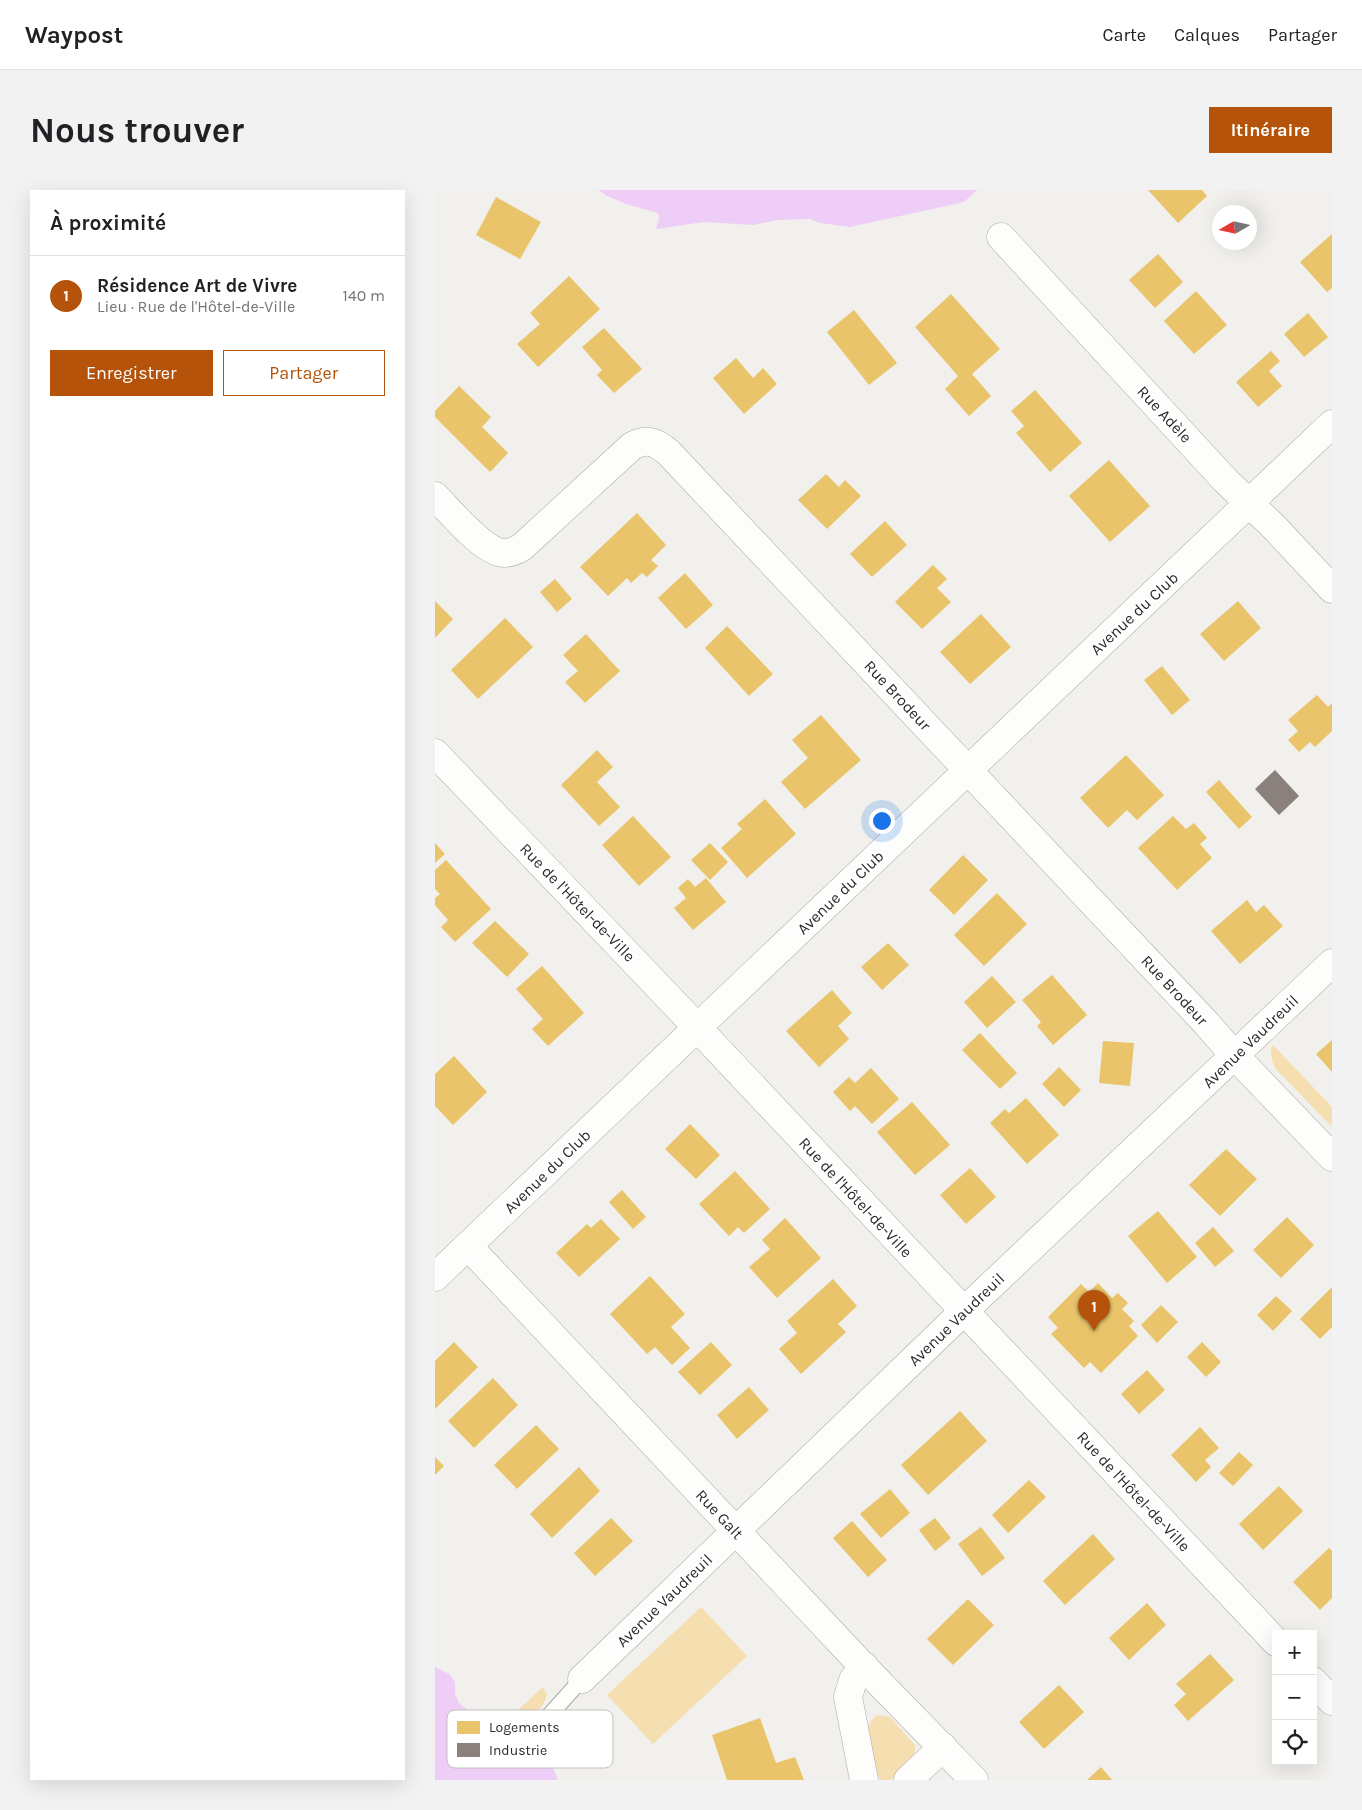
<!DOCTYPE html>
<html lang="fr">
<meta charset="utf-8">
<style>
body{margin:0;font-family:Karla,sans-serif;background:#f2f2f2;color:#202124}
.controls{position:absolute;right:15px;bottom:15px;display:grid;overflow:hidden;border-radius:0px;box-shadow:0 5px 20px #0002}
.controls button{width:45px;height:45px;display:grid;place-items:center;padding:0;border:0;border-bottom:1px solid #e0e0e0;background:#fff;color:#202124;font:25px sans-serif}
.compass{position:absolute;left:777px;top:15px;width:45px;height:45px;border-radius:50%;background:#fff;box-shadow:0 5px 20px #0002;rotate:261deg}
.you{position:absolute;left:446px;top:630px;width:18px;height:18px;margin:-12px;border:4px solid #fff;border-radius:50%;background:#1a73e8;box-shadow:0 0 0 8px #1a73e833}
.badge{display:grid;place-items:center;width:32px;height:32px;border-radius:50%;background:#b45309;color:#fff;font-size:16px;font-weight:700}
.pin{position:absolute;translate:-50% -41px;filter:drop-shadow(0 1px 2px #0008)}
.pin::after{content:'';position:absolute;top:26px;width:18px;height:15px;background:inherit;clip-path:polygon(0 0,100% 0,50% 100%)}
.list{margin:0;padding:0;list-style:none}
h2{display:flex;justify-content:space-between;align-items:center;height:65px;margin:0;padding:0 20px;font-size:21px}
h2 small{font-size:16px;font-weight:400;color:#757577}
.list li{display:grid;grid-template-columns:32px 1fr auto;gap:15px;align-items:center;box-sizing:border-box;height:80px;padding:0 20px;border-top:1px solid #e0e0e0}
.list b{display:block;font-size:19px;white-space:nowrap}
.list p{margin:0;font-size:16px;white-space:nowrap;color:#757577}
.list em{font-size:16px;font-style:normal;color:#757577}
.actions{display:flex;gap:10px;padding:15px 20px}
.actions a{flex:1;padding:11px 0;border:1px solid #b45309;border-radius:0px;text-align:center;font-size:18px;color:#b45309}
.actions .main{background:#b45309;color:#fff}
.icon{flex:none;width:28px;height:28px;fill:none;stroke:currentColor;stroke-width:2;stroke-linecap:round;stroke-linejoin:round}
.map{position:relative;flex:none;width:897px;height:1590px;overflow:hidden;border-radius:0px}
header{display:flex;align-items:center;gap:30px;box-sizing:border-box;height:70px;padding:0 25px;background:#fff;border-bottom:1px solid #e0e0e0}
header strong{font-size:24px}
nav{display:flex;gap:28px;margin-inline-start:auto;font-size:18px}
.intro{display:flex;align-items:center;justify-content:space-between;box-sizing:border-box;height:120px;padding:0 30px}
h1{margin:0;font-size:35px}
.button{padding:12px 22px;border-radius:0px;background:#b45309;color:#fff;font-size:18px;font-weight:700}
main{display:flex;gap:30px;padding:0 30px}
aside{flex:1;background:#fff;border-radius:0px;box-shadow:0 5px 20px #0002}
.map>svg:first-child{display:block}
</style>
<header>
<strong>Waypost</strong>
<nav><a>Carte</a><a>Calques</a><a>Partager</a></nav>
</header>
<div class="intro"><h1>Nous trouver</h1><a class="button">Itinéraire</a></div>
<main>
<aside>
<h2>À proximité<small></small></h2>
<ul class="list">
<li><span class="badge">1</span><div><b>Résidence Art de Vivre</b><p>Lieu · Rue de l'Hôtel-de-Ville</p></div><em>140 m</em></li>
</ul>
<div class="actions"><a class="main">Enregistrer</a><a>Partager</a></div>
</aside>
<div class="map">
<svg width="897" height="1590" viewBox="0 0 897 1590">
<rect width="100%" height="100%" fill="#f2f0ec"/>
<!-- green -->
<g fill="#f5deaf">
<path d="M 838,855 L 897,917 L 897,937 L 840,878 C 837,871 834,863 838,855 Z"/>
<path d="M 266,1417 L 312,1466 L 218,1554 L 172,1505 Z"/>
<path d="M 108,1497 L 112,1504 C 109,1516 102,1523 93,1531 L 71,1531 Z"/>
<path d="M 443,1525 L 455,1527 L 480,1555 C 482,1569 465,1583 455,1590 L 446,1590 L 441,1584 L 433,1541 C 434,1533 436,1529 443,1525 Z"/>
</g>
<!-- water -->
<g fill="#eecdf6">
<path d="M 164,0 L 542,0 L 529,12 L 415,37 L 385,33 L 375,29 L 342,30 L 318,35 L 269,32 L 221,39 L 224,29 L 223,23 L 191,14 L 172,6 Z"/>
<path d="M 0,1477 L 14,1484 L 20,1492 L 20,1504 L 24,1513 L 47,1532 L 93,1531 L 102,1539 L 123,1590 L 0,1590 Z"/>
</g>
<!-- homes -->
<g fill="#e9c46a">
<path d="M 713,0 L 767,0 L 772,6 L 743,33 Z"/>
<path d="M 61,7 L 106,32 L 85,69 L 41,45 Z"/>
<path d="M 897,44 L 897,98 L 892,102 L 865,72 Z"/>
<path d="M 723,64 L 748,92 L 720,118 L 694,90 Z"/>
<path d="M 134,86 L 165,119 L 103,177 L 82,154 L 105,134 L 95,123 Z"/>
<path d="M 761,101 L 792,135 L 759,164 L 729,131 Z"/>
<path d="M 516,104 L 565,159 L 537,184 L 556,206 L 534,226 L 510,199 L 523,186 L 480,137 Z"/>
<path d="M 419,120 L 462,173 L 434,195 L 392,142 Z"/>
<path d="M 873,123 L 893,147 L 869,167 L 849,144 Z"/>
<path d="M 169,138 L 207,179 L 179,203 L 162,185 L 167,180 L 147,157 Z"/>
<path d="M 836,161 L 845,171 L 834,181 L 847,196 L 823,217 L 801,192 Z"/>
<path d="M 301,168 L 318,188 L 328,178 L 342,194 L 309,224 L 278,188 Z"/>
<path d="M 24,196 L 56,227 L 47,237 L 73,263 L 55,282 L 0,227 L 0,221 Z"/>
<path d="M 600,200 L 647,253 L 615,282 L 581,243 L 589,236 L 576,221 Z"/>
<path d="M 674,270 L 715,316 L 675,352 L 634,306 Z"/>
<path d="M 391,284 L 404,297 L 410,290 L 426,306 L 392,339 L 363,310 Z"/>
<path d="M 202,323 L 231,355 L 216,370 L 223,376 L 212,387 L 207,383 L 196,393 L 192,388 L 173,406 L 145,377 Z"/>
<path d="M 450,331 L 472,355 L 437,387 L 415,364 Z"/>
<path d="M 498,375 L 512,389 L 502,398 L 516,412 L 487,439 L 460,412 Z"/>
<path d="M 250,383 L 278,415 L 251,439 L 223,408 Z"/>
<path d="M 120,389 L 137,409 L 122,422 L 105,402 Z"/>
<path d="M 0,411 L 18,429 L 0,448 Z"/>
<path d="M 803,411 L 826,438 L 789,471 L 765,444 Z"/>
<path d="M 546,424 L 576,457 L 535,494 L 505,462 Z"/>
<path d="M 70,428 L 98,457 L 43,509 L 16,480 Z"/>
<path d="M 292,436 L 338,484 L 314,506 L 270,458 Z"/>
<path d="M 151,444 L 185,481 L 150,513 L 130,492 L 143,481 L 128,465 Z"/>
<path d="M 727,476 L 755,510 L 737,525 L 709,490 Z"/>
<path d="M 882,505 L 893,517 L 897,513 L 897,541 L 880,557 L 875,552 L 864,562 L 853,550 L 863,541 L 853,530 Z"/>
<path d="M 386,525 L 426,570 L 370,619 L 346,592 L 373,568 L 357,550 Z"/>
<path d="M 162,560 L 178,577 L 162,592 L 185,617 L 164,636 L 126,595 Z"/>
<path d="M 691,565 L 729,605 L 702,630 L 692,620 L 673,638 L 645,608 Z"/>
<path d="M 784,590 L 817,627 L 804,639 L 771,602 Z"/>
<path d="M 330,609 L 361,644 L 312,688 L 286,658 L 307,639 L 302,634 Z"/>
<path d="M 198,626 L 236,667 L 204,696 L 167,655 Z"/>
<path d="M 738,626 L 751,639 L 759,633 L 772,648 L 765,654 L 777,668 L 742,700 L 703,658 Z"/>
<path d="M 0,653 L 10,664 L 0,673 Z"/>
<path d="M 275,653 L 293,672 L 275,690 L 256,670 Z"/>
<path d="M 528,665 L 553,690 L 519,725 L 494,700 Z"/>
<path d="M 11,670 L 56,719 L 20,752 L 6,737 L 13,730 L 0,715 L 0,708 L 5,704 L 0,699 L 0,680 Z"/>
<path d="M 271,688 L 291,712 L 258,740 L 239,718 L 251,708 L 243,698 L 253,689 L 260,697 Z"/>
<path d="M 562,703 L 592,734 L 549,776 L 519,745 Z"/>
<path d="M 812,710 L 821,722 L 829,715 L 848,736 L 805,774 L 776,741 Z"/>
<path d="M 60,731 L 94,764 L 72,787 L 37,753 Z"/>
<path d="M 453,753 L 474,775 L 447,800 L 426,777 Z"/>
<path d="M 107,776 L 149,823 L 113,856 L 97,839 L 108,829 L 81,799 Z"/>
<path d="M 617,785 L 652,825 L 618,855 L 602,836 L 606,832 L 587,810 Z"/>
<path d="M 557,786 L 581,812 L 552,838 L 529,812 Z"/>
<path d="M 397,800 L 417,823 L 403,836 L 414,849 L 384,877 L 351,841 Z"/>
<path d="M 545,843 L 582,883 L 565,899 L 527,860 Z"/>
<path d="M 897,850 L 897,882 L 881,864 Z"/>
<path d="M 668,851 L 699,853 L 695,896 L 664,893 Z"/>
<path d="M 19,866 L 52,902 L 18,935 L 0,916 L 0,884 Z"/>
<path d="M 624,877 L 646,900 L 629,917 L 607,894 Z"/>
<path d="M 436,878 L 464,909 L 437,934 L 420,916 L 415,921 L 398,902 L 414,887 L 420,893 Z"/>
<path d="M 591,908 L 624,945 L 592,974 L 555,933 L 570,919 L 574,923 Z"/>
<path d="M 477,912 L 515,955 L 480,985 L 442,942 Z"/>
<path d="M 255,934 L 285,965 L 261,989 L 230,959 Z"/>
<path d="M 791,959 L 822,989 L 785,1026 L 754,995 Z"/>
<path d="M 535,978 L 561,1007 L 531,1034 L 505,1005 Z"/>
<path d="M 300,981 L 335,1019 L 309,1043 L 303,1037 L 294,1046 L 264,1014 Z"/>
<path d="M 187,1000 L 211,1027 L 198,1039 L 174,1012 Z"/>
<path d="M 723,1021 L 762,1067 L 732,1093 L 693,1046 Z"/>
<path d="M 852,1027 L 879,1055 L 846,1088 L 818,1060 Z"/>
<path d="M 350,1028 L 386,1068 L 342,1108 L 314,1077 L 335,1059 L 327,1050 Z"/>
<path d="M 166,1029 L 185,1049 L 144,1087 L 121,1063 L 152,1034 L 156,1038 Z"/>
<path d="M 778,1037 L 799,1061 L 780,1077 L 760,1053 Z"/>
<path d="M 215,1086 L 250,1124 L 236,1137 L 255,1158 L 237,1175 L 220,1157 L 212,1164 L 175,1124 Z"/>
<path d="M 398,1089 L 422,1116 L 403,1134 L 411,1142 L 366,1184 L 344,1159 L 362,1143 L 352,1131 Z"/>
<path d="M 663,1093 L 677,1108 L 683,1103 L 693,1113 L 687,1119 L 699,1131 L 694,1136 L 703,1146 L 666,1183 L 655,1172 L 649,1178 L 616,1144 L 623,1138 L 613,1127 L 646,1094 L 654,1102 Z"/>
<path d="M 897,1097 L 897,1137 L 885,1149 L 865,1129 Z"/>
<path d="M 841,1106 L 857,1121 L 838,1141 L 822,1125 Z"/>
<path d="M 726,1115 L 743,1132 L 722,1153 L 706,1135 Z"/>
<path d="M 19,1152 L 43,1177 L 0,1219 L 0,1171 Z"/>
<path d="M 276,1152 L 297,1175 L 265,1205 L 243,1182 Z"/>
<path d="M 767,1152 L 786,1172 L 771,1187 L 752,1167 Z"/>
<path d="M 712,1180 L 730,1200 L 704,1224 L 686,1204 Z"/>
<path d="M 58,1188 L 83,1215 L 39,1258 L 13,1231 Z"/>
<path d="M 314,1197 L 334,1220 L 302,1249 L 282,1225 Z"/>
<path d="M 525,1221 L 552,1251 L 493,1305 L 466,1275 Z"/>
<path d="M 101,1235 L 124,1259 L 82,1299 L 59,1275 Z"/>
<path d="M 765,1237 L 784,1258 L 770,1270 L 776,1277 L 761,1292 L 736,1265 Z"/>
<path d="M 804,1262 L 818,1275 L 798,1296 L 784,1283 Z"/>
<path d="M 0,1267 L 9,1276 L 0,1285 Z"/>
<path d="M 144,1277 L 165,1301 L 117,1348 L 95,1324 Z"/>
<path d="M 594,1290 L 611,1307 L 573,1343 L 557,1325 Z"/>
<path d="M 844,1296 L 868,1321 L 828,1360 L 804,1334 Z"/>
<path d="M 455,1299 L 475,1323 L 446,1348 L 425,1324 Z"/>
<path d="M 176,1328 L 198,1351 L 160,1386 L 139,1363 Z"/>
<path d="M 500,1328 L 516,1348 L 500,1361 L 484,1340 Z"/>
<path d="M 417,1331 L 452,1370 L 433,1387 L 398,1348 Z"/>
<path d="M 546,1337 L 570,1368 L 547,1386 L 523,1354 Z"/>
<path d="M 658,1344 L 680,1369 L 630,1415 L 608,1391 Z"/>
<path d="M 894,1358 L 897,1361 L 897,1408 L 885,1420 L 858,1392 Z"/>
<path d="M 533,1409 L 559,1435 L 518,1475 L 492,1449 Z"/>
<path d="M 712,1413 L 731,1435 L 694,1470 L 674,1448 Z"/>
<path d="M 775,1464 L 799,1490 L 753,1531 L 739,1515 L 751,1504 L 741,1494 Z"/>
<path d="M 624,1495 L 649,1522 L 609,1559 L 584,1532 Z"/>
<path d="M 325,1528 L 341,1573 L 360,1567 L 369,1590 L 292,1590 L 277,1545 Z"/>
<path d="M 666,1577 L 677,1590 L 652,1590 Z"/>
</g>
<!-- industry -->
<path fill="#8a817c" d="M 840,580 L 864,606 L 844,625 L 820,599 Z"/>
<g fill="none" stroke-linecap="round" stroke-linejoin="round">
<!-- lane casing -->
<g stroke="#a9a8a4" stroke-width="17">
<path id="lane" d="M 102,1539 L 147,1489"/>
</g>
<!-- street casing -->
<g stroke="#a9a8a4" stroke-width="29">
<g id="street">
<path d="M 566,47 L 790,290 L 839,337 L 897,399"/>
<path d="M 0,306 C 15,321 48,362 69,363 C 76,363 82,360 87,357 L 197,256 C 212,248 221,252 233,262 L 772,834 L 799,865 L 897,967"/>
<path d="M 0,563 L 239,813 L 841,1452"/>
<path d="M 33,1056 L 426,1474 L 539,1590"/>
<path d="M 0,1087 L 897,234"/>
<path d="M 429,1476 L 418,1490 L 413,1507 L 429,1590"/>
<path d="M 147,1489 L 529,1121 L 897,773"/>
<path d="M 878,1491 L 897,1511"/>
<path d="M 473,1590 L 508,1557"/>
</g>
</g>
<!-- lane -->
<use href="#lane" stroke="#fdfdfc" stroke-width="15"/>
<!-- street -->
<use href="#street" stroke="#fdfdfc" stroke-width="28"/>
</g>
<g text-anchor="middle" stroke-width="5" stroke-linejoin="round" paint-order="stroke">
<!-- street labels -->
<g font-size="16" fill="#2c2b27" stroke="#fff">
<text transform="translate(730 224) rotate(47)" y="6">Rue Adèle</text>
<text transform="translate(699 423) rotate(-43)" y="6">Avenue du Club</text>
<text transform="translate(463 505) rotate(47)" y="6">Rue Brodeur</text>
<text transform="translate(405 702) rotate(-44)" y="6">Avenue du Club</text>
<text transform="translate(143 712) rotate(46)" y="6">Rue de l'Hôtel-de-Ville</text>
<text transform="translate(740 800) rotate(47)" y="6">Rue Brodeur</text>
<text transform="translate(815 851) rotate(-44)" y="6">Avenue Vaudreuil</text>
<text transform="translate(112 981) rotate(-44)" y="6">Avenue du Club</text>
<text transform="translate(421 1007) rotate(47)" y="6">Rue de l'Hôtel-de-Ville</text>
<text transform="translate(521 1129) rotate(-44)" y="6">Avenue Vaudreuil</text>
<text transform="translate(699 1301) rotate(47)" y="6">Rue de l'Hôtel-de-Ville</text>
<text transform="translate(285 1324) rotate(47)" y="6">Rue Galt</text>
<text transform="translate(229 1410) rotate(-44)" y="6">Avenue Vaudreuil</text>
</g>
</g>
<!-- legend -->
<rect x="12" y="1520" width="166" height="58" rx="8" fill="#fff" stroke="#c0bfbe" stroke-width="1"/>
<rect x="22" y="1531" width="23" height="13" fill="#e9c46a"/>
<rect x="22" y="1553" width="23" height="14" fill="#8a817c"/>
<g font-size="14" fill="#2c2b27">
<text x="54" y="1542">Logements</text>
<text x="54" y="1565">Industrie</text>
</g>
</svg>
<div class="controls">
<button>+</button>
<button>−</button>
<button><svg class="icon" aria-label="locate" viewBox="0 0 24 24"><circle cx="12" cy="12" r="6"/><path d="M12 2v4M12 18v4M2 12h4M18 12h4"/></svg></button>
</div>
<svg class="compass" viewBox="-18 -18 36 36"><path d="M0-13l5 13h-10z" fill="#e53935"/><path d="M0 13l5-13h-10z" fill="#757577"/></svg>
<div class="you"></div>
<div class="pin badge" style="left:659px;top:1141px">1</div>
</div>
</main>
